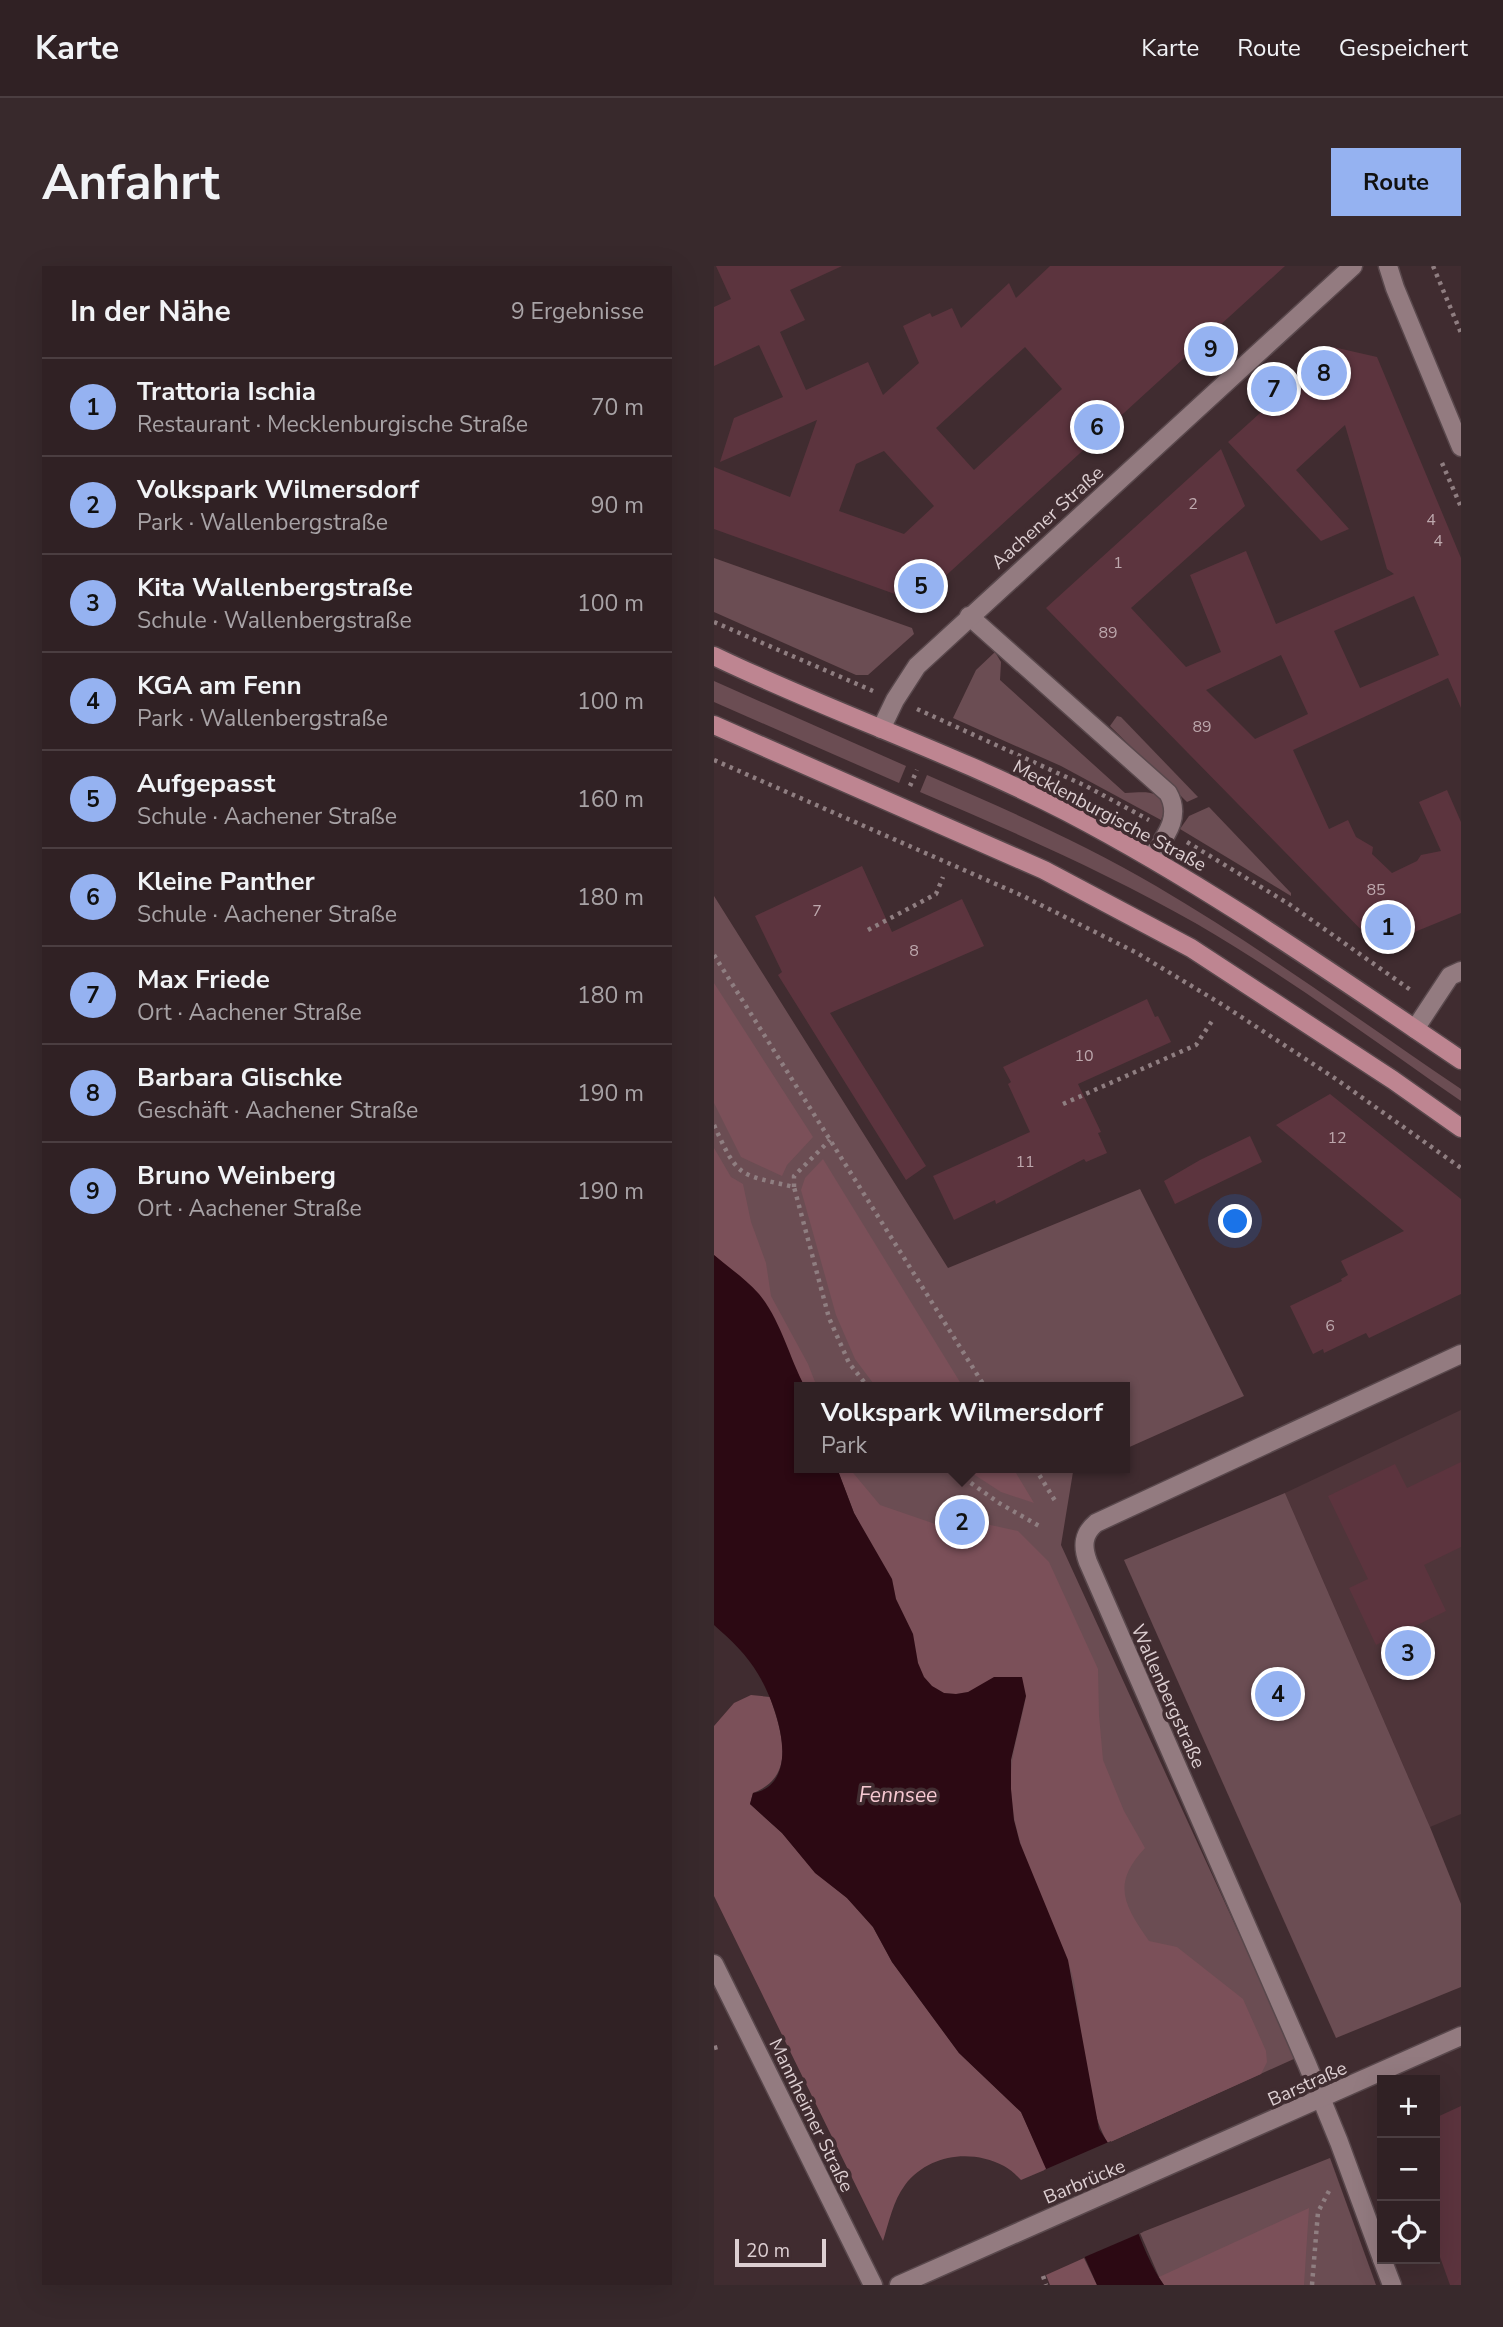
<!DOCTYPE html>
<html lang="de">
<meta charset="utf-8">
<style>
body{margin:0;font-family:"Nunito Sans",sans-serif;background:#38292c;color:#f1f3f6}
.controls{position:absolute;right:21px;bottom:21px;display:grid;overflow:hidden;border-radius:0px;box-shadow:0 7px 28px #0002}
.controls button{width:63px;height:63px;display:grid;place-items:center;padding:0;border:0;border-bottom:2px solid #4b3e41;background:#302124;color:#f1f3f6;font:35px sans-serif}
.scale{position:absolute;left:21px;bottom:18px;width:91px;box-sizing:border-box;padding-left:7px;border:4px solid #ddcfd2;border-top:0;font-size:19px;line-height:24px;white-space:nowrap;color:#ddcfd2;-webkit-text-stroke:5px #402c30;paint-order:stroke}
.you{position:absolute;left:522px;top:956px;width:24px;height:24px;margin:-18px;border:5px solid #fff;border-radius:50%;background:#1a73e8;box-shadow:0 0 0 10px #1a73e833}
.badge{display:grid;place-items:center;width:46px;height:46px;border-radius:50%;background:#95b2f1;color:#111;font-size:23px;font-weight:700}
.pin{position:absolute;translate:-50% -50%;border:4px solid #fff;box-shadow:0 2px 7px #0006}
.popup{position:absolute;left:80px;top:1116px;width:336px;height:91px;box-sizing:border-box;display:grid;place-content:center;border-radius:0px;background:#302124;filter:drop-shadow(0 2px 5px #0005);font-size:23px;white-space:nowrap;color:#a8a3a6}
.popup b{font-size:26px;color:#f1f3f6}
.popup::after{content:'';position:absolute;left:50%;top:100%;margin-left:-14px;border:14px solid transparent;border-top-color:#302124}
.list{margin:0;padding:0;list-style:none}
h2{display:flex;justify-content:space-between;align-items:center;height:91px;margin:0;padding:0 28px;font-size:30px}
h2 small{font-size:23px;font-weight:400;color:#a8a3a6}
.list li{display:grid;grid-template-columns:46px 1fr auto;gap:21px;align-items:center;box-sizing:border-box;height:98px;padding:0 28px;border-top:2px solid #4b3e41}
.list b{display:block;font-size:26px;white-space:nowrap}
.list p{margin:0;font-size:23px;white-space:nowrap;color:#a8a3a6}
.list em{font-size:23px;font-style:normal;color:#a8a3a6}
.icon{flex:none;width:38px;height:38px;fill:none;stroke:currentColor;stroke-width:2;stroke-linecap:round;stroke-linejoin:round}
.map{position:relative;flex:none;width:747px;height:2019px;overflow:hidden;border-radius:0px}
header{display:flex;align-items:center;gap:42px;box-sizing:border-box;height:98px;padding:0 35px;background:#302124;border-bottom:2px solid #4b3e41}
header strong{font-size:33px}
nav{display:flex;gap:38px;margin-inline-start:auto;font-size:24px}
.intro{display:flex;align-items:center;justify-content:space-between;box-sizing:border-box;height:168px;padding:0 42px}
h1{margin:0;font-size:49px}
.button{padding:18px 32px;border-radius:0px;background:#95b2f1;color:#111;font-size:24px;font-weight:700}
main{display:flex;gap:42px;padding:0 42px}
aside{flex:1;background:#302124;border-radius:0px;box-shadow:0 7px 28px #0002}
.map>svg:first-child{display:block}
</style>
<header>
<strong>Karte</strong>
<nav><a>Karte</a><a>Route</a><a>Gespeichert</a></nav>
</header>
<div class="intro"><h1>Anfahrt</h1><a class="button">Route</a></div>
<main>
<aside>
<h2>In der Nähe<small>9 Ergebnisse</small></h2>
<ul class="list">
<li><span class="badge">1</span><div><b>Trattoria Ischia</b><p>Restaurant · Mecklenburgische Straße</p></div><em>70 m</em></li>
<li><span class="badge">2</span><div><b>Volkspark Wilmersdorf</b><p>Park · Wallenbergstraße</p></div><em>90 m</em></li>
<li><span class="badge">3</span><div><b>Kita Wallenbergstraße</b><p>Schule · Wallenbergstraße</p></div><em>100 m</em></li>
<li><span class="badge">4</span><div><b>KGA am Fenn</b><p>Park · Wallenbergstraße</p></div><em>100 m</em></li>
<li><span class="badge">5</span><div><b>Aufgepasst</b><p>Schule · Aachener Straße</p></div><em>160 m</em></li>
<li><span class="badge">6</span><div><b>Kleine Panther</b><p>Schule · Aachener Straße</p></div><em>180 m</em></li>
<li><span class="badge">7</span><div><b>Max Friede</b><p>Ort · Aachener Straße</p></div><em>180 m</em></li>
<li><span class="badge">8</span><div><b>Barbara Glischke</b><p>Geschäft · Aachener Straße</p></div><em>190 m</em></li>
<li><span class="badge">9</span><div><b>Bruno Weinberg</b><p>Ort · Aachener Straße</p></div><em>190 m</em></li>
</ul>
</aside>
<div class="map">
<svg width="747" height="2019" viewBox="0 0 747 2019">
<rect width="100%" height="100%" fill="#402c30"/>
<!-- built -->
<path fill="#4f353a" d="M 747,1144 L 747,1548 L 716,1561 L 571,1227 Z"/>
<!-- green -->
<g fill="#6b4d53">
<path d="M 0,292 L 198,362 L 200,368 L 154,409 L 142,409 L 0,346 Z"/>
<path d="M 281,386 L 287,396 L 286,414 L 411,527 C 428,527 443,522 452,540 L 447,554 L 347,500 L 239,452 L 262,404 Z"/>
<path d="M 0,415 L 192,500 L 185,517 L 0,436 Z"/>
<path d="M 403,450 L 407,451 L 484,531 L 473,536 L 396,460 Z"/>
<path d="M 213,509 C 291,543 369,577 442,620 C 548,682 646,755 747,823 L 747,835 C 660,775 574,711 483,658 C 394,607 300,566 206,526 Z"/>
<path d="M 495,541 L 577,627 L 577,630 L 466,563 L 475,550 Z"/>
<path d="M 0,630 L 234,1002 L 426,923 L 530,1130 L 411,1183 L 411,1121 L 91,1121 L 47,1030 L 0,989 Z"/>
<path d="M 123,1202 L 368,1202 L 359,1206 L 347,1279 L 582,1792 L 394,1877 Z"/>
<path d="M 571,1227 L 716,1561 L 747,1638 L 747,1721 L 622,1772 L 410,1294 Z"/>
<path d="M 616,1892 L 662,2019 L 450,2019 L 445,2011 L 426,1967 Z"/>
</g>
<!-- forest -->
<g fill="#7b5059">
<path d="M 0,717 L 99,871 L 73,899 L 68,910 L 27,891 L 0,837 Z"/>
<path d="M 0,882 L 17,911 L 29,918 L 37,956 L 52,997 L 57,1030 L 94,1098 L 103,1121 L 91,1121 L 81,1103 L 7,995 L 0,989 Z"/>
<path d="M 109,893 L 249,1121 L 162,1121 L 141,1093 L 122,1049 L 87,924 L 91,912 Z"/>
<path d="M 123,1202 L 135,1202 L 166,1239 L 227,1260 L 258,1255 L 304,1265 L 335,1296 L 384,1403 L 385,1449 L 389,1494 L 410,1545 L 431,1582 C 397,1618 410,1639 435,1675 L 463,1681 L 529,1733 L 552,1785 L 553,1796 L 547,1808 L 394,1877 C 371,1841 368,1760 360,1716 C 355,1693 344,1672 335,1651 C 318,1610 299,1568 297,1524 C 295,1491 307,1462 312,1430 L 254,1426 L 242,1428 L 230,1427 L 218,1420 L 210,1411 L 204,1397 L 199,1368 L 182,1333 L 178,1313 L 140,1247 Z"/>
<path d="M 250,1202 L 299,1202 L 320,1237 L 287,1226 Z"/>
<path d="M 37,1429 L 56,1431 C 68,1467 83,1510 39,1527 L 36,1538 L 68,1567 L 101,1606 L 133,1632 L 159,1661 L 178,1696 L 245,1787 L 307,1846 L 333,1903 L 307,1914 C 302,1909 296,1903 290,1900 C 257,1883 215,1888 191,1919 C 179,1935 175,1956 169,1975 L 0,1630 L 0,1460 L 20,1437 Z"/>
<path d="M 595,1942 L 590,2019 L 450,2019 L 445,2011 Z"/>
<path d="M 370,1992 L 383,2019 L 336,2019 L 332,2009 Z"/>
</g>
<!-- water -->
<path fill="#2c0913" d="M 0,989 C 15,1002 32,1013 45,1028 C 67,1055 75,1091 91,1121 L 85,1121 L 85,1202 L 123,1202 L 140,1247 L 178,1313 L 182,1333 L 199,1368 L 204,1397 L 210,1411 L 218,1420 L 230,1427 L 242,1428 L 254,1426 L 280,1411 L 308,1411 L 312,1430 L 297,1494 L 297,1523 L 300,1554 L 306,1577 L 354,1694 L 385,1863 L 394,1877 C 408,1917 426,1986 450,2019 L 383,2019 L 307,1846 L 245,1787 L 178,1696 L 159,1661 L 133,1632 L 101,1607 L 68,1567 L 36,1538 L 39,1527 C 44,1526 50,1524 54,1521 C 84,1498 60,1434 44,1408 C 33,1389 17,1374 0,1359 Z"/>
<!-- pier -->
<path fill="#402c30" d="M 397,1875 L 429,1966 L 366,1993 L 330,1904 Z"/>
<!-- building -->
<g fill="#5c343e" fill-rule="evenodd">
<path d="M 2,0 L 128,0 L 76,24 L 91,54 L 66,66 L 92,124 L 154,96 L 169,129 L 205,97 L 189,60 L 216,47 L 218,51 L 238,42 L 247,62 L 295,17 L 302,32 L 336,0 L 571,0 L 203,336 L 0,263 L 0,201 L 76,231 L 103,154 L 6,196 L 20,152 L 69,131 L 45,79 L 0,100 L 0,41 L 17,33 ZM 311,81 L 348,123 L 260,204 L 222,162 ZM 170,185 L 220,240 L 190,268 L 125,245 L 142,198 Z"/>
<path d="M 619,81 L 663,91 L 747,292 L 747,442 L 734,412 L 579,484 L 615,563 L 634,554 L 642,571 L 659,581 L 658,588 L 678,607 L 703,595 L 707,589 L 727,585 L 705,536 L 733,524 L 747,556 L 747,647 L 664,681 L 332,342 L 507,183 L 531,240 L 417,342 L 472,401 L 507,386 L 476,309 L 532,285 L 562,358 L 680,308 L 673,303 L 631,159 L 582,204 L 635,263 L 607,275 L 514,176 ZM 700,330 L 725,389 L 646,422 L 620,365 ZM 567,389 L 594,448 L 541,473 L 492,424 Z"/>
<path d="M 148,600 L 178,666 L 248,633 L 270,680 L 116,747 L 212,900 L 192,914 L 64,709 L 68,706 L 41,650 Z"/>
<path d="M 433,733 L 441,751 L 444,750 L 457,776 L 364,818 L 387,866 L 384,867 L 393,887 L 372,896 L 370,893 L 282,938 L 281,934 L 240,954 L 219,910 L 316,866 L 294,818 L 297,816 L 289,801 Z"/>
<path d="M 616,828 L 747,933 L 747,1028 L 655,1072 L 652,1067 L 610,1087 L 609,1083 L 599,1088 L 576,1040 L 628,1015 L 627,1013 L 634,1009 L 627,995 L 690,965 L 562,859 Z"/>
<path d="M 536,870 L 548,896 L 461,938 L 450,915 L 486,894 Z"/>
<path d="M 747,1196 L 747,1281 L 710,1299 L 732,1345 L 662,1379 L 635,1322 L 654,1313 L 614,1230 L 681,1198 L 693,1222 Z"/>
<path d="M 747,1840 L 747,2019 L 736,2019 L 721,1977 L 721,1852 Z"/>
</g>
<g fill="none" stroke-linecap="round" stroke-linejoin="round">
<!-- minor casing -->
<g stroke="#59484c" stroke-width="21">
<g id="minor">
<path d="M 674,0 L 681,22 L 747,181"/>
<path d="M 255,350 L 454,527 C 468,551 451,571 437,592"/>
<path d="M 167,463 L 181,434 L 203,400 L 639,0"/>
<path d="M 701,763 L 736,710 L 747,705"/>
<path d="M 0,1698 L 159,2019"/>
<path d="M 668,1993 L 625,1876 L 593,1798 L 374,1296 C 368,1280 369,1268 382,1257 L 747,1088"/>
<path d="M 668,1993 L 678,2019"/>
<path d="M 185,2019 L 747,1770"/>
</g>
</g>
<!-- major casing -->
<g stroke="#59484c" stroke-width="21">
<g id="major">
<path d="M 0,390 C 116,446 239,487 353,546 C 491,618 618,707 747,794"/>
<path d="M 0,459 L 330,604 L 477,682 L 679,814 L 747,862"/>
</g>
</g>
<!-- path -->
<g stroke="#8f7e81" stroke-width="4.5" stroke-dasharray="3.5 5" stroke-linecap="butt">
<path d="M 719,0 L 747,67"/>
<path d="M 728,197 L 747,241"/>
<path d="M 0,356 L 159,425"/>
<path d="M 203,443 L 372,520 L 435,554"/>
<path d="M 0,494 L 309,630 L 423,687 L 509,739 L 622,813 L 747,902"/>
<path d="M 196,520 L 203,504"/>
<path d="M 473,576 L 575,638 L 698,725"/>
<path d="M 154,664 L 222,628 L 229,611"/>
<path d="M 0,689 L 271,1121"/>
<path d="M 349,838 L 482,779 L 500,752"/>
<path d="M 0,859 C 24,912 24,908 80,921 L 115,1052 L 135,1097 L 154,1121"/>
<path d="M 80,921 L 80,910 L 116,874"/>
<path d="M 236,1202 L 285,1237 L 327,1261"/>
<path d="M 321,1202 L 343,1238"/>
<path d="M 0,1782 L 4,1781"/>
<path d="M 329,2010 L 332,2019"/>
<path d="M 598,2019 L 604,1946 L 616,1923"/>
</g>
<!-- minor -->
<use href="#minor" stroke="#937b80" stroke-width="18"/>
<!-- major -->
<use href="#major" stroke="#be8591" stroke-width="18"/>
</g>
<g text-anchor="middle" stroke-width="7" stroke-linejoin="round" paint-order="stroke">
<!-- number labels -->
<g font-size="16" fill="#bda8ad">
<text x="479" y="243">2</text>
<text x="717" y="259">4</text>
<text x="724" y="280">4</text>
<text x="404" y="302">1</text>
<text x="394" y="372">89</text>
<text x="488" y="466">89</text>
<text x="662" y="629">85</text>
<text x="103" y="650">7</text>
<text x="200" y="690">8</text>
<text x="370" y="795">10</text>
<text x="623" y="877">12</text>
<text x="311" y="901">11</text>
<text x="616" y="1065">6</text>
</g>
<!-- street labels -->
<g font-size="19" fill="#ddcfd2" stroke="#402c30">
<text transform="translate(333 251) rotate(-42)" y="7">Aachener Straße</text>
<text transform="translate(396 549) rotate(28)" y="7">Mecklenburgische Straße</text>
<text transform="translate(455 1430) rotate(66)" y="7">Wallenbergstraße</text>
<text transform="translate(593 1817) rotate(-24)" y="7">Barstraße</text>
<text transform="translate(98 1849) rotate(64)" y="7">Mannheimer Straße</text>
<text transform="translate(370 1915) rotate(-23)" y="7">Barbrücke</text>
</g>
<!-- water labels -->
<g font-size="21" font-style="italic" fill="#f7c9d2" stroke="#402c30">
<text x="184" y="1536">Fennsee</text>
</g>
</g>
</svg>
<div class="controls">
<button>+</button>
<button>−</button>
<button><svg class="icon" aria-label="locate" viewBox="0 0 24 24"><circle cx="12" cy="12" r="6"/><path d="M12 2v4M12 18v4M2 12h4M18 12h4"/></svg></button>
</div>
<div class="scale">20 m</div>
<div class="you"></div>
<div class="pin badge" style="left:674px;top:661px">1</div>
<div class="pin badge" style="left:248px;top:1256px">2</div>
<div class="popup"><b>Volkspark Wilmersdorf</b>Park</div>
<div class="pin badge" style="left:694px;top:1387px">3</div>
<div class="pin badge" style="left:564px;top:1428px">4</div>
<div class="pin badge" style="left:207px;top:320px">5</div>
<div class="pin badge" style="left:383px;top:161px">6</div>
<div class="pin badge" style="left:560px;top:123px">7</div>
<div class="pin badge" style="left:610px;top:107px">8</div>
<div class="pin badge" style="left:497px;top:83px">9</div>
</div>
</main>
